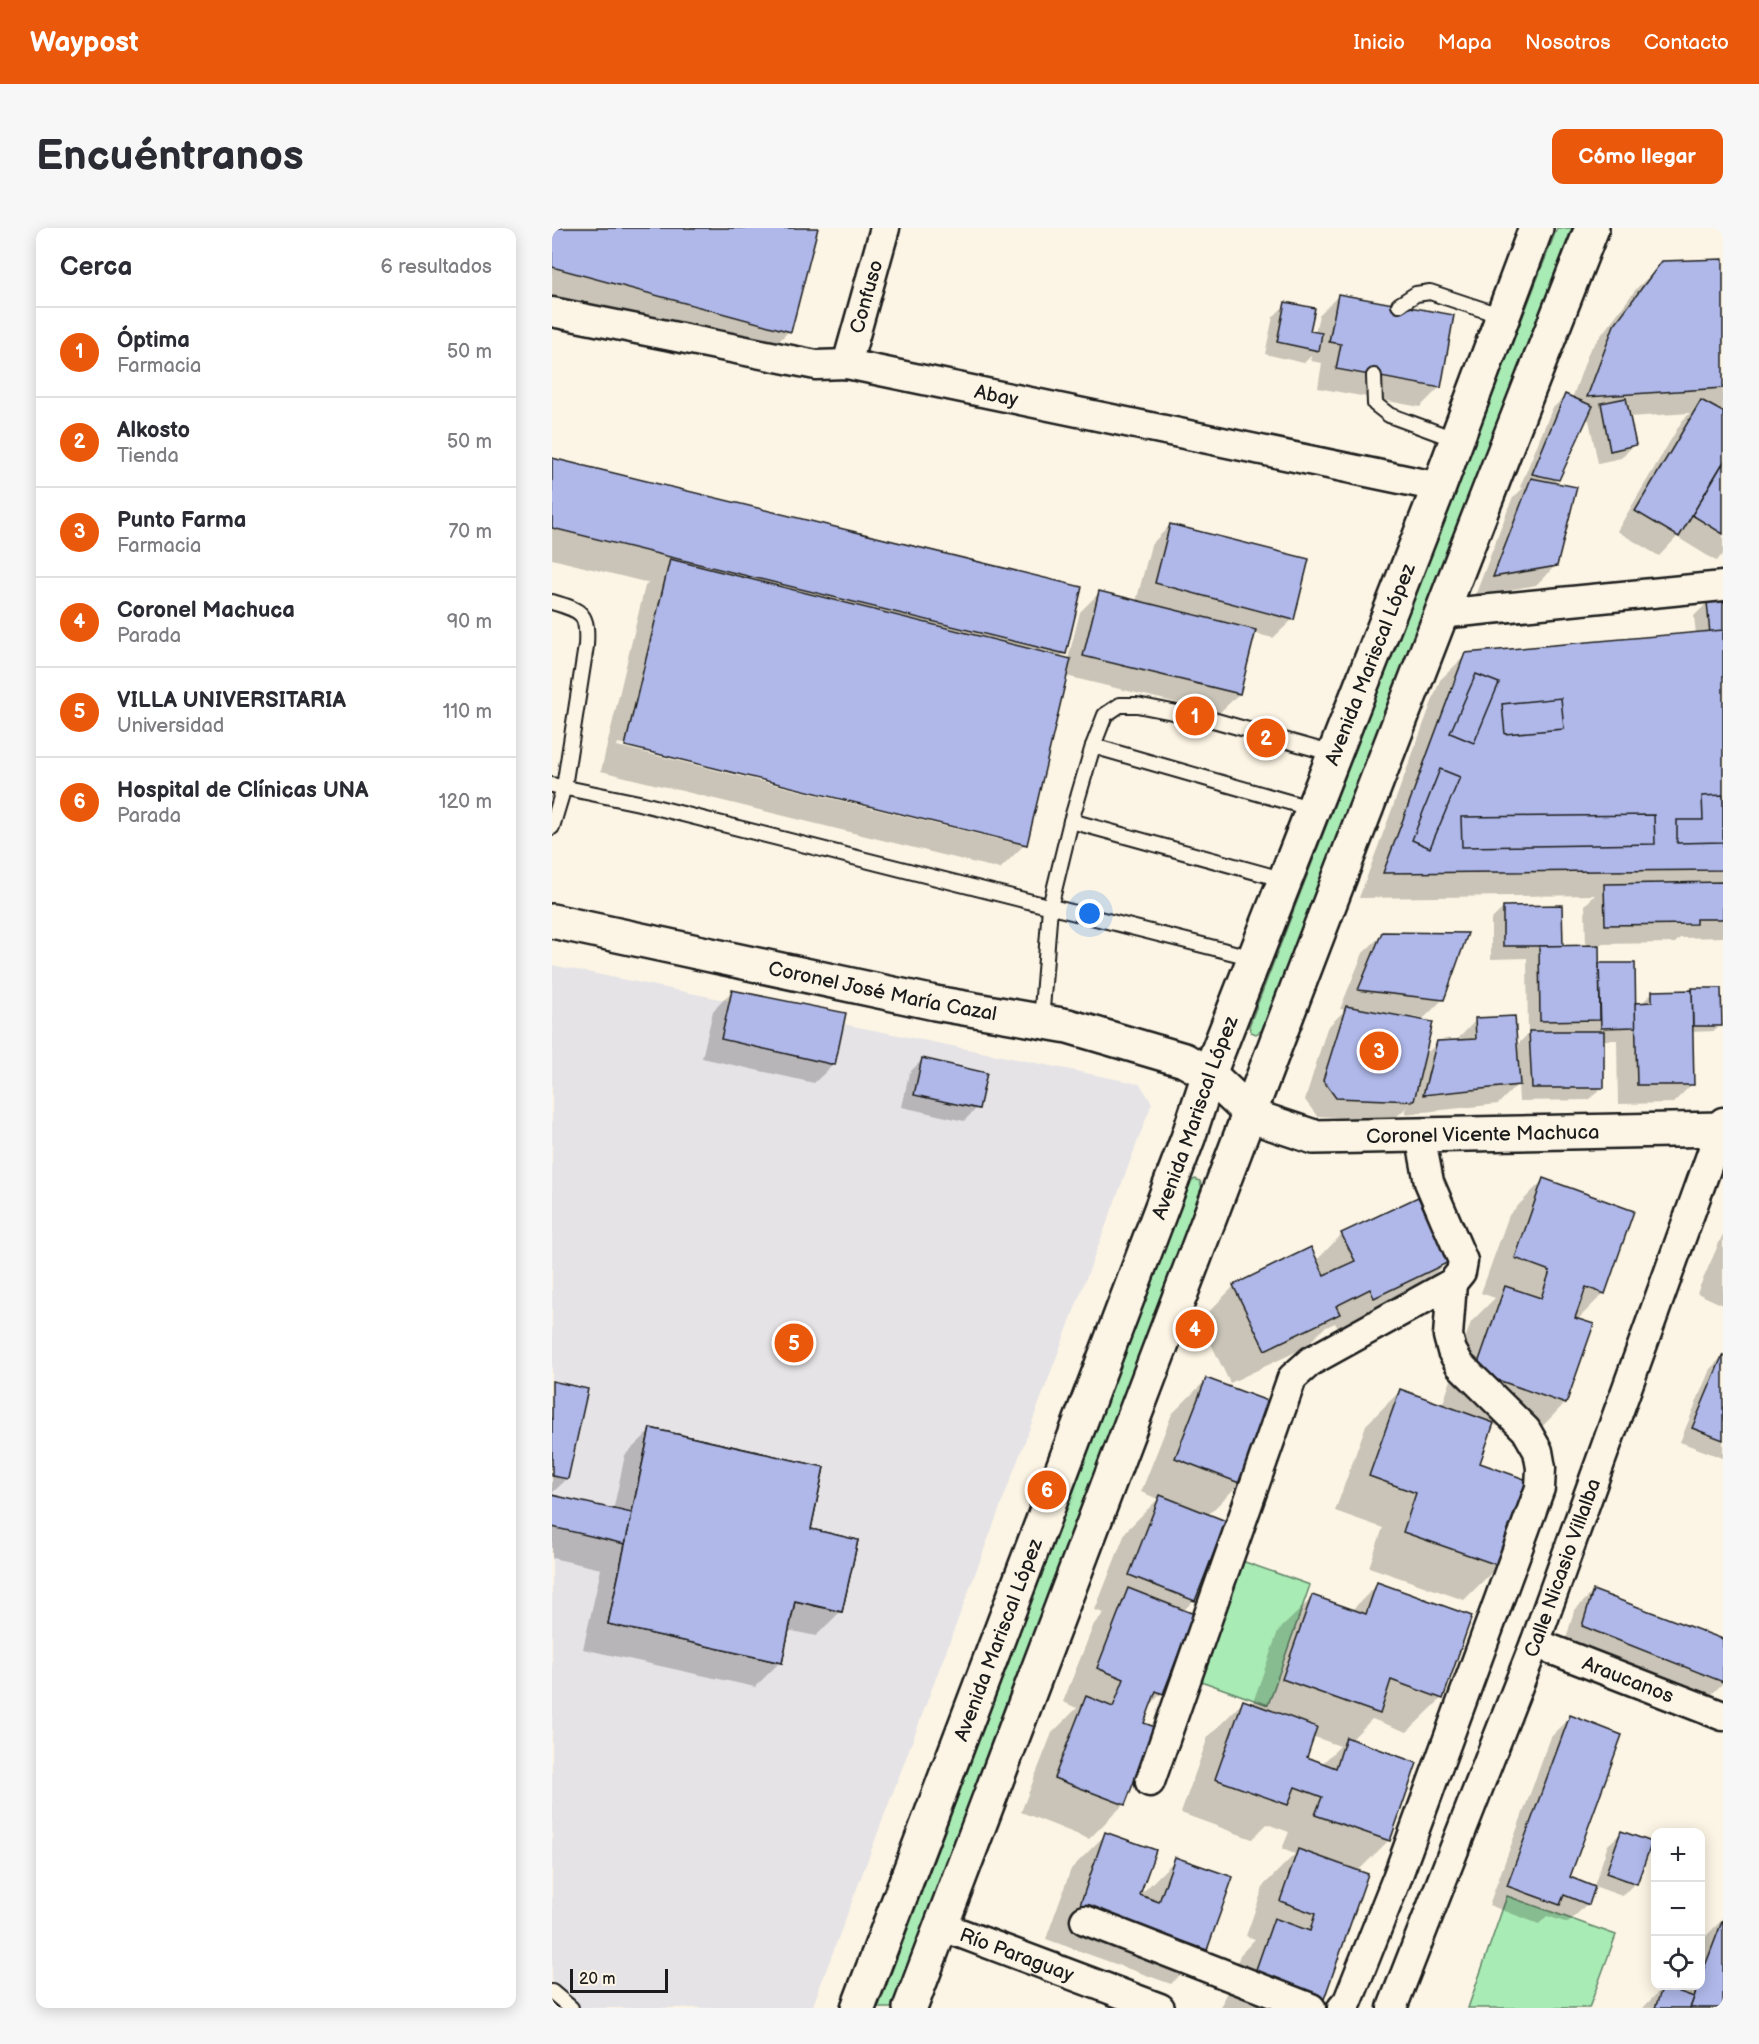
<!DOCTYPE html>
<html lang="es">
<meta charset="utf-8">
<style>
body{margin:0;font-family:"Balsamiq Sans",sans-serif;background:#f7f7f7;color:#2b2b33}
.controls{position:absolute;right:18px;bottom:18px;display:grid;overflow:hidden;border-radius:12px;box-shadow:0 3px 15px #0003}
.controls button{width:54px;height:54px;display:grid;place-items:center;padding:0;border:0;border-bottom:2px solid #e1e1e2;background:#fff;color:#2b2b33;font:30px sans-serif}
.scale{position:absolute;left:18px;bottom:15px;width:98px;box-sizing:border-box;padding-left:6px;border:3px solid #1c1c1c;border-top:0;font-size:16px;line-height:21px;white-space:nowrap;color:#1c1c1c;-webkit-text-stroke:4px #fcf5e5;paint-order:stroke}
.you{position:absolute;left:538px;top:686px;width:21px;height:21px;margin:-15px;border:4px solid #fff;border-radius:50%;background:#1a73e8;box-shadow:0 0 0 9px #1a73e833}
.badge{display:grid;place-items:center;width:39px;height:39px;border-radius:50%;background:#ea580c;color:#fff;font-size:20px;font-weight:700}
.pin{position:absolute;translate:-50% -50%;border:3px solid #fff;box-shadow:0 2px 6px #0006}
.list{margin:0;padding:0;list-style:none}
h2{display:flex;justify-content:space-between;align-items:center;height:78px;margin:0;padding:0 24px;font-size:26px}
h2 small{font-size:20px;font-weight:400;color:#7c7c81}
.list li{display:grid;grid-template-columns:39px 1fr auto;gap:18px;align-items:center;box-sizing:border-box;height:90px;padding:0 24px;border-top:2px solid #e1e1e2}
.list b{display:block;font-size:22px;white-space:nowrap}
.list p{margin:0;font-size:20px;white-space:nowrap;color:#7c7c81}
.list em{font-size:20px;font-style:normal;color:#7c7c81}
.icon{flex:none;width:33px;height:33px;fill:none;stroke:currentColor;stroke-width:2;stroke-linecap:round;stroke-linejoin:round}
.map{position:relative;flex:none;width:1171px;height:1780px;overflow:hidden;border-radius:12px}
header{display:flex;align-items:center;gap:36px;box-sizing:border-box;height:84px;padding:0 30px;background:#ea580c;color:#fff}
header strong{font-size:28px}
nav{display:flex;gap:33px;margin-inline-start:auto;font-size:21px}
.intro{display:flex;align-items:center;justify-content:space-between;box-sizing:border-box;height:144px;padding:0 36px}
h1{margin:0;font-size:42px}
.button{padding:15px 27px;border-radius:12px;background:#ea580c;color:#fff;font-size:21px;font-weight:700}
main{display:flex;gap:36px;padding:0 36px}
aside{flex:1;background:#fff;border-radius:12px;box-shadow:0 3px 15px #0003}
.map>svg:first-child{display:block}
</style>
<header>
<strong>Waypost</strong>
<nav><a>Inicio</a><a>Mapa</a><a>Nosotros</a><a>Contacto</a></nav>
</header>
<div class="intro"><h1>Encuéntranos</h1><a class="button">Cómo llegar</a></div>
<main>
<aside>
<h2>Cerca<small>6 resultados</small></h2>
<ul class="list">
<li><span class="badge">1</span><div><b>Óptima</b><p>Farmacia</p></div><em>50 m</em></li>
<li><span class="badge">2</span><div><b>Alkosto</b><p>Tienda</p></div><em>50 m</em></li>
<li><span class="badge">3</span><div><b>Punto Farma</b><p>Farmacia</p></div><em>70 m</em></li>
<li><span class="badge">4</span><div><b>Coronel Machuca</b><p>Parada</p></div><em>90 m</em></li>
<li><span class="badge">5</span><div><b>VILLA UNIVERSITARIA</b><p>Universidad</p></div><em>110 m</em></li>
<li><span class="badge">6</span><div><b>Hospital de Clínicas UNA</b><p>Parada</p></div><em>120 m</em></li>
</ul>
</aside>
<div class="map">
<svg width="1171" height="1780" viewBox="0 0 1171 1780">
<rect width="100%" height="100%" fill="#fcf5e5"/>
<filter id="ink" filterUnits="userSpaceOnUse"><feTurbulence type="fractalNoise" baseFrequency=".0167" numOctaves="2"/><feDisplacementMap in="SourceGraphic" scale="12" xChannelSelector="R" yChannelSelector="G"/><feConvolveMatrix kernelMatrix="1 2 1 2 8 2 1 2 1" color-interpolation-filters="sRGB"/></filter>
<g filter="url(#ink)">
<!-- built -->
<path fill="#e5e3e6" d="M 0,737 L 588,856 L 600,875 L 260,1780 L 0,1780 Z"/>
<!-- green -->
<g fill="#a9ebb5" stroke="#628468" stroke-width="1.5">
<path d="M 1005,0 L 1020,0 L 710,802 L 704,806 L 699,804 L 697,798 Z"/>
<path d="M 643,951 L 648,953 L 650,960 L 340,1780 L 326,1780 L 638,954 Z"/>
<path d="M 690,1333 L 758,1357 L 716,1477 L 649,1453 Z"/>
<path d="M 955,1668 L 1064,1707 L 1037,1780 L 916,1780 Z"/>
</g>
<!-- shadow -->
<g fill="#0003" fill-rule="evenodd">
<path d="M 0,0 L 264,0 L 237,103 L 212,128 L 0,71 Z"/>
<path d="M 1171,32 L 1171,183 L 1166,183 L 1171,186 L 1171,326 L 1164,333 L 1125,309 L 1107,328 L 1065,303 L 1130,193 L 1138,185 L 1077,189 L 1082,217 L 1069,230 L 1046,235 L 1037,192 L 1033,192 L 1006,251 L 1001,256 L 1004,337 L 984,357 L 923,368 L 960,271 L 971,260 L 968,259 L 1000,181 L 1013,168 L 1020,171 L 1037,123 L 1085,60 L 1111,35 Z"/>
<path d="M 786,68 L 887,160 L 868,179 L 766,160 L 770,135 L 759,133 L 759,128 L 752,135 L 713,126 L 721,89 L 734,76 L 756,104 L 763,105 L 767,87 Z"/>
<path d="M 0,232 L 512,425 L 508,429 L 516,431 L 528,384 L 547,365 L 584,374 L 599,317 L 618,297 L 741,391 L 721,410 L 701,405 L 687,466 L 667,485 L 514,448 L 473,616 L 448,641 L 49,543 L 93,358 L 97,355 L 0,331 ZM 66,515 L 457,611 L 457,614 L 65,518 Z"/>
<path d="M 1171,373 L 1171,709 L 1128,710 L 1123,715 L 1045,716 L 1046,737 L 1082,776 L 1089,776 L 1101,764 L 1138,764 L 1141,762 L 1168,797 L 1162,803 L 1139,804 L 1140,856 L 1121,875 L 1066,876 L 1065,812 L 1050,812 L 1050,859 L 1037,872 L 967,873 L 966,856 L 946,876 L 853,886 L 855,879 L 841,892 L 765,888 L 753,872 L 775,800 L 793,782 L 788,781 L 811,725 L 831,706 L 891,771 L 872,790 L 860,789 L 871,829 L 886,814 L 904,813 L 924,792 L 963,819 L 976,806 L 975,730 L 939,731 L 939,692 L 952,679 L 1010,719 L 1034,719 L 1033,677 L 1043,667 L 807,670 L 888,452 L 914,427 L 1144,406 L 1142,388 L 1155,375 Z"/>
<path d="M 180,763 L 282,836 L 262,855 L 150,830 L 161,783 Z"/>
<path d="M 370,832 L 425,880 L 412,893 L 350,879 L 357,845 Z"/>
<path d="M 991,952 L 1080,984 L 1052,1065 L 1025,1092 L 1013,1175 L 979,1210 L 940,1196 L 926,1235 L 947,1337 L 912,1372 L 817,1339 L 831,1300 L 783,1283 L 814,1197 L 848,1163 L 890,1178 L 919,1094 L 943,1070 L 929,1065 L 957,987 Z"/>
<path d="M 790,1006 L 895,1033 L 861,1068 L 788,1103 L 783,1095 L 772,1100 L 752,1120 L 678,1155 L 648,1093 L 682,1058 L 764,1033 Z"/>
<path d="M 1171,1006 L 1171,1077 L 1145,1065 Z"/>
<path d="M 1171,1128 L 1171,1230 L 1128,1214 L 1158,1141 Z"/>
<path d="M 655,1151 L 688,1255 L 656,1287 L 642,1372 L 631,1383 L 610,1465 L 596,1479 L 590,1495 L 572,1576 L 537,1611 L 469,1584 L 500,1505 L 525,1480 L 511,1474 L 542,1396 L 552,1385 L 543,1382 L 574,1303 L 606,1271 L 589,1264 L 620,1186 Z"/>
<path d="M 0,1154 L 15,1251 L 0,1265 Z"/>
<path d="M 99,1202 L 257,1302 L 289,1383 L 264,1408 L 235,1402 L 228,1434 L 203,1459 L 31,1421 L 49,1341 L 0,1330 L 0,1269 L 61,1283 L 73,1227 Z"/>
<path d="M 826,1356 L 890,1470 L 855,1504 L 820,1491 L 799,1512 L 837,1612 L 805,1644 L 763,1780 L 669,1780 L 688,1727 L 703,1711 L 694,1708 L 712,1657 L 743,1626 L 730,1621 L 737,1604 L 715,1596 L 700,1611 L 629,1585 L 656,1509 L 691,1474 L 700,1477 L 726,1403 L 761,1369 L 799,1383 ZM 760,1508 L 788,1518 L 770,1536 L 753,1530 Z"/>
<path d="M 1041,1364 L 1171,1413 L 1171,1455 L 1152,1474 L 1012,1418 L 1022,1383 Z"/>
<path d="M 1019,1489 L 1016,1650 L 1035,1676 L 1016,1695 L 995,1688 L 987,1696 L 937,1677 L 999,1509 Z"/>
<path d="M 1070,1604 L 1083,1655 L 1070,1668 L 1042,1658 L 1056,1617 Z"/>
<path d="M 554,1606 L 586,1669 L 624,1631 L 654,1721 L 619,1756 L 494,1711 L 519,1641 Z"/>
<path d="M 1171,1691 L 1171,1780 L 1091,1780 L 1111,1759 L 1132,1766 L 1135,1758 L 1148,1758 L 1148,1722 L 1153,1709 Z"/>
</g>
<!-- building -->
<g fill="#afb8e9" stroke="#1c1c1c" stroke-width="1.5" fill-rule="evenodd">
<path d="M 0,0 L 266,0 L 239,104 L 0,39 Z"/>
<path d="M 1171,31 L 1171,160 L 1035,169 L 1062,97 L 1110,33 Z"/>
<path d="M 786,66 L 902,87 L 889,160 L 784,141 L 789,116 L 777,114 Z"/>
<path d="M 733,74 L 763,80 L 758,103 L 770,105 L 767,123 L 725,114 Z"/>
<path d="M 1013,166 L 1041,178 L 1007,252 L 980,246 Z"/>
<path d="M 1074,170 L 1084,217 L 1058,223 L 1049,175 Z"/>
<path d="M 1149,172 L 1171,184 L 1171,235 L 1127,309 L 1083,283 Z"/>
<path d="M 0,230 L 530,359 L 514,426 L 0,300 Z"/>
<path d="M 1171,235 L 1171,306 L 1140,287 Z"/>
<path d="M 979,250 L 1025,259 L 1005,338 L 941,349 Z"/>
<path d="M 618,296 L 757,331 L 742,392 L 603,355 Z"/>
<path d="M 118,331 L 519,431 L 475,617 L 73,518 Z"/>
<path d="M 547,363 L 704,402 L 688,466 L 531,428 Z"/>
<path d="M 1171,372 L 1171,416 L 1159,417 L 1155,374 Z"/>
<path d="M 1171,402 L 1171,642 L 831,645 L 913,425 Z"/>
<path d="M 924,446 L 947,455 L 922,515 L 898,505 Z"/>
<path d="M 1009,470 L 1012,501 L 953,506 L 950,476 Z"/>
<path d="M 888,541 L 908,549 L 878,620 L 860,612 Z"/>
<path d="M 1171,567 L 1171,614 L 1125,615 L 1125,592 L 1151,592 L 1150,568 Z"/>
<path d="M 1102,587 L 1103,616 L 910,619 L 909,589 Z"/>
<path d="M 1171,654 L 1171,691 L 1144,691 L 1144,696 L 1053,697 L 1052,656 Z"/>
<path d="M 1010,677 L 1011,718 L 951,718 L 951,678 Z"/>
<path d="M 830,704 L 916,705 L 892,772 L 806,762 Z"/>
<path d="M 1047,717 L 1048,792 L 988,793 L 987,718 Z"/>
<path d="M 1047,735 L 1083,735 L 1084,799 L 1049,800 Z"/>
<path d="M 1140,760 L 1169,760 L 1170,798 L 1141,798 Z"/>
<path d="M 180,762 L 294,785 L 283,837 L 169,811 Z"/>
<path d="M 1140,762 L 1142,857 L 1085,857 L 1083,775 L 1100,774 L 1100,763 Z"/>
<path d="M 794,778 L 881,794 L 862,873 L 784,870 L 771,852 Z"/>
<path d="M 963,788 L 968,857 L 871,867 L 885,813 L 924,811 L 923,790 Z"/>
<path d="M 977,803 L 1052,803 L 1052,860 L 980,860 Z"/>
<path d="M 370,830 L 435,845 L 427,881 L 362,867 Z"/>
<path d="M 991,950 L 1082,983 L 1053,1066 L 1034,1059 L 1023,1090 L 1042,1096 L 1014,1176 L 923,1144 L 953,1058 L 989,1070 L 998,1043 L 963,1030 Z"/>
<path d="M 866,969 L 897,1034 L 822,1070 L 818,1061 L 784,1078 L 788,1086 L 713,1122 L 681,1057 L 759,1019 L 772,1047 L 803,1033 L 789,1005 Z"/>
<path d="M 1171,1126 L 1171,1212 L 1140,1200 Z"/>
<path d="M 654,1150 L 721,1175 L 690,1256 L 623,1230 Z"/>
<path d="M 0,1153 L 36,1161 L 16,1251 L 0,1248 Z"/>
<path d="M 848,1161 L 942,1195 L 928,1235 L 978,1253 L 948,1338 L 851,1304 L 864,1265 L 817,1248 Z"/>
<path d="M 98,1200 L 272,1239 L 259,1301 L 306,1312 L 290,1384 L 243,1373 L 230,1435 L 56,1396 ZM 106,1282 L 196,1302 L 187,1344 L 97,1324 Z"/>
<path d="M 98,1200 L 272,1239 L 259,1301 L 306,1312 L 290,1384 L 243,1373 L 230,1435 L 56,1396 Z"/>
<path d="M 0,1267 L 80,1285 L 73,1316 L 0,1299 Z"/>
<path d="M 608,1267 L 674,1293 L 643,1373 L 577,1347 Z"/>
<path d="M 825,1354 L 920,1388 L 891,1471 L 839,1452 L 828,1486 L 730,1451 L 760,1367 L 814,1386 Z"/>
<path d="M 576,1360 L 642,1386 L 611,1466 L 604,1463 L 592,1495 L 603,1499 L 573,1577 L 502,1550 L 534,1468 L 561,1479 L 572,1451 L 545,1440 Z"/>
<path d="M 1041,1362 L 1171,1411 L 1171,1454 L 1030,1398 Z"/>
<path d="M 691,1472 L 765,1499 L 755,1529 L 784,1540 L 794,1509 L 865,1535 L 838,1613 L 763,1587 L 770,1569 L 743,1559 L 736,1577 L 663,1551 Z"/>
<path d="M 1018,1487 L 1070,1507 L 1018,1649 L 1043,1659 L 1037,1677 L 1012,1667 L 1008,1677 L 955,1658 Z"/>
<path d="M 1069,1603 L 1100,1614 L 1085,1656 L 1054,1645 Z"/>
<path d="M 553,1604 L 604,1622 L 588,1667 L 607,1674 L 623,1629 L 681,1649 L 655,1722 L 528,1677 Z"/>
<path d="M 746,1621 L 816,1646 L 771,1774 L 701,1750 L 722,1690 L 758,1703 L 763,1686 L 728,1673 Z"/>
<path d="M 1171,1691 L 1171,1780 L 1138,1780 L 1146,1758 L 1148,1758 L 1148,1751 Z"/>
<path d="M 1111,1758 L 1142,1769 L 1138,1780 L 1103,1780 Z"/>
</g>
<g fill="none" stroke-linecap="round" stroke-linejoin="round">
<!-- lane casing -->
<g stroke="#1c1c1c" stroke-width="18">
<g id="lane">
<path d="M 847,77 L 864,66 L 878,64 L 950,88"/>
<path d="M 822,148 L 823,176 L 837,187 L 905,212"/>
<path d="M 0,374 C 31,383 36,385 34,418 L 12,559 L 0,599"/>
<path d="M 541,518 L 761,581"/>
<path d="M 0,557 L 87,575 L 702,730"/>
<path d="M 519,593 L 733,652"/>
<path d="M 489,794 L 498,679 L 519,593 L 541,518 L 553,487 L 568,477 L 585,477 L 661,492 L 782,526"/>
<path d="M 0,1764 L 19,1780"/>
</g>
</g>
<!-- street casing -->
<g stroke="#1c1c1c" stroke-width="33">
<g id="street">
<path id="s1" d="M 0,84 L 264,137 L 295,136 L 887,259"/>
<path id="s2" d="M 295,136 L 333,0"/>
<path d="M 888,386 L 1171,358"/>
<path id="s3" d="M 983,1415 L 1171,1488"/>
<path d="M 598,1554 L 740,1150 L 759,1133 L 900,1055 L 909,1044 L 911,1033 L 877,954 L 868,907"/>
<path d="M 533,1692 L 759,1780"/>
<path id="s4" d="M 389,1698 L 608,1780"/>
<path d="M 790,1780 L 796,1773 L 845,1650 L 988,1260 L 989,1240 L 986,1223 L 974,1202 L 908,1137 L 900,1123 L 896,1108 L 900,1055"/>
<path id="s5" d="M 840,1780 L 983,1415 L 1171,894"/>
</g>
</g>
<!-- secondary casing -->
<g stroke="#1c1c1c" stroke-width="38">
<g id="secondary">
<path id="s6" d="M 0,693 L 383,775 L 516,798 L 632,832 L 657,846 L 697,884 L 711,892 L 762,909 L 1171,901"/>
</g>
</g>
<!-- highway casing -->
<g stroke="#1c1c1c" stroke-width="38">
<g id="highway">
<path id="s7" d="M 306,1780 L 636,910 L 657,846 L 887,259 L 984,0"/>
<path d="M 358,1780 C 583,1186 807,591 1040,0"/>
</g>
</g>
<!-- lane -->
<use href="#lane" stroke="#fcf5e5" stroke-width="14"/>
<!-- street -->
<use href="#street" stroke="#fcf5e5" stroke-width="28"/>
<!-- secondary -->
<use href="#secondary" stroke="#fcf5e5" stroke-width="33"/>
<!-- highway -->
<use href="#highway" stroke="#fcf5e5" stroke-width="33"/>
</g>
</g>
<g text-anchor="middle" stroke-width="6" stroke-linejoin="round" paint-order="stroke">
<!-- street labels -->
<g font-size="20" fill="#1c1c1c" stroke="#fcf5e5">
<text dy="7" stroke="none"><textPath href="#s2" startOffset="70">Confuso</textPath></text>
<text dy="7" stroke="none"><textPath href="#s1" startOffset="453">Abay</textPath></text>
<text dy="7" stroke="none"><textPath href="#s7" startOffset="1438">Avenida Mariscal López</textPath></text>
<text dy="7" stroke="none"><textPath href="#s6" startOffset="338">Coronel José María Cazal</textPath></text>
<text dy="7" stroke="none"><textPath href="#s7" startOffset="952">Avenida Mariscal López</textPath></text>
<text dy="7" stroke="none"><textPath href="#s6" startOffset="970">Coronel Vicente Machuca</textPath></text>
<text dy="7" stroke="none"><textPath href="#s5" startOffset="472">Calle Nicasio Villalba</textPath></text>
<text dy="7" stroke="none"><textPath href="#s7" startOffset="394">Avenida Mariscal López</textPath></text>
<text dy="7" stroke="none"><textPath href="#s3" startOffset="100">Araucanos</textPath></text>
<text dy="7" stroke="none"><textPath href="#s4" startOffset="81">Río Paraguay</textPath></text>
</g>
</g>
</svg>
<div class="controls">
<button>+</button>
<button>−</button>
<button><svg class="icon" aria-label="locate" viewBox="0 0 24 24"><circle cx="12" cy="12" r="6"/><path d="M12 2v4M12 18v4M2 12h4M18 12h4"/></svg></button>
</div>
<div class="scale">20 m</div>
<div class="you"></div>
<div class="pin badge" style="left:643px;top:488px">1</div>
<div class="pin badge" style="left:714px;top:510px">2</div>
<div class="pin badge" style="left:827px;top:823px">3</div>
<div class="pin badge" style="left:643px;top:1101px">4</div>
<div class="pin badge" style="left:242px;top:1115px">5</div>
<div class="pin badge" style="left:495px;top:1262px">6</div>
</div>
</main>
